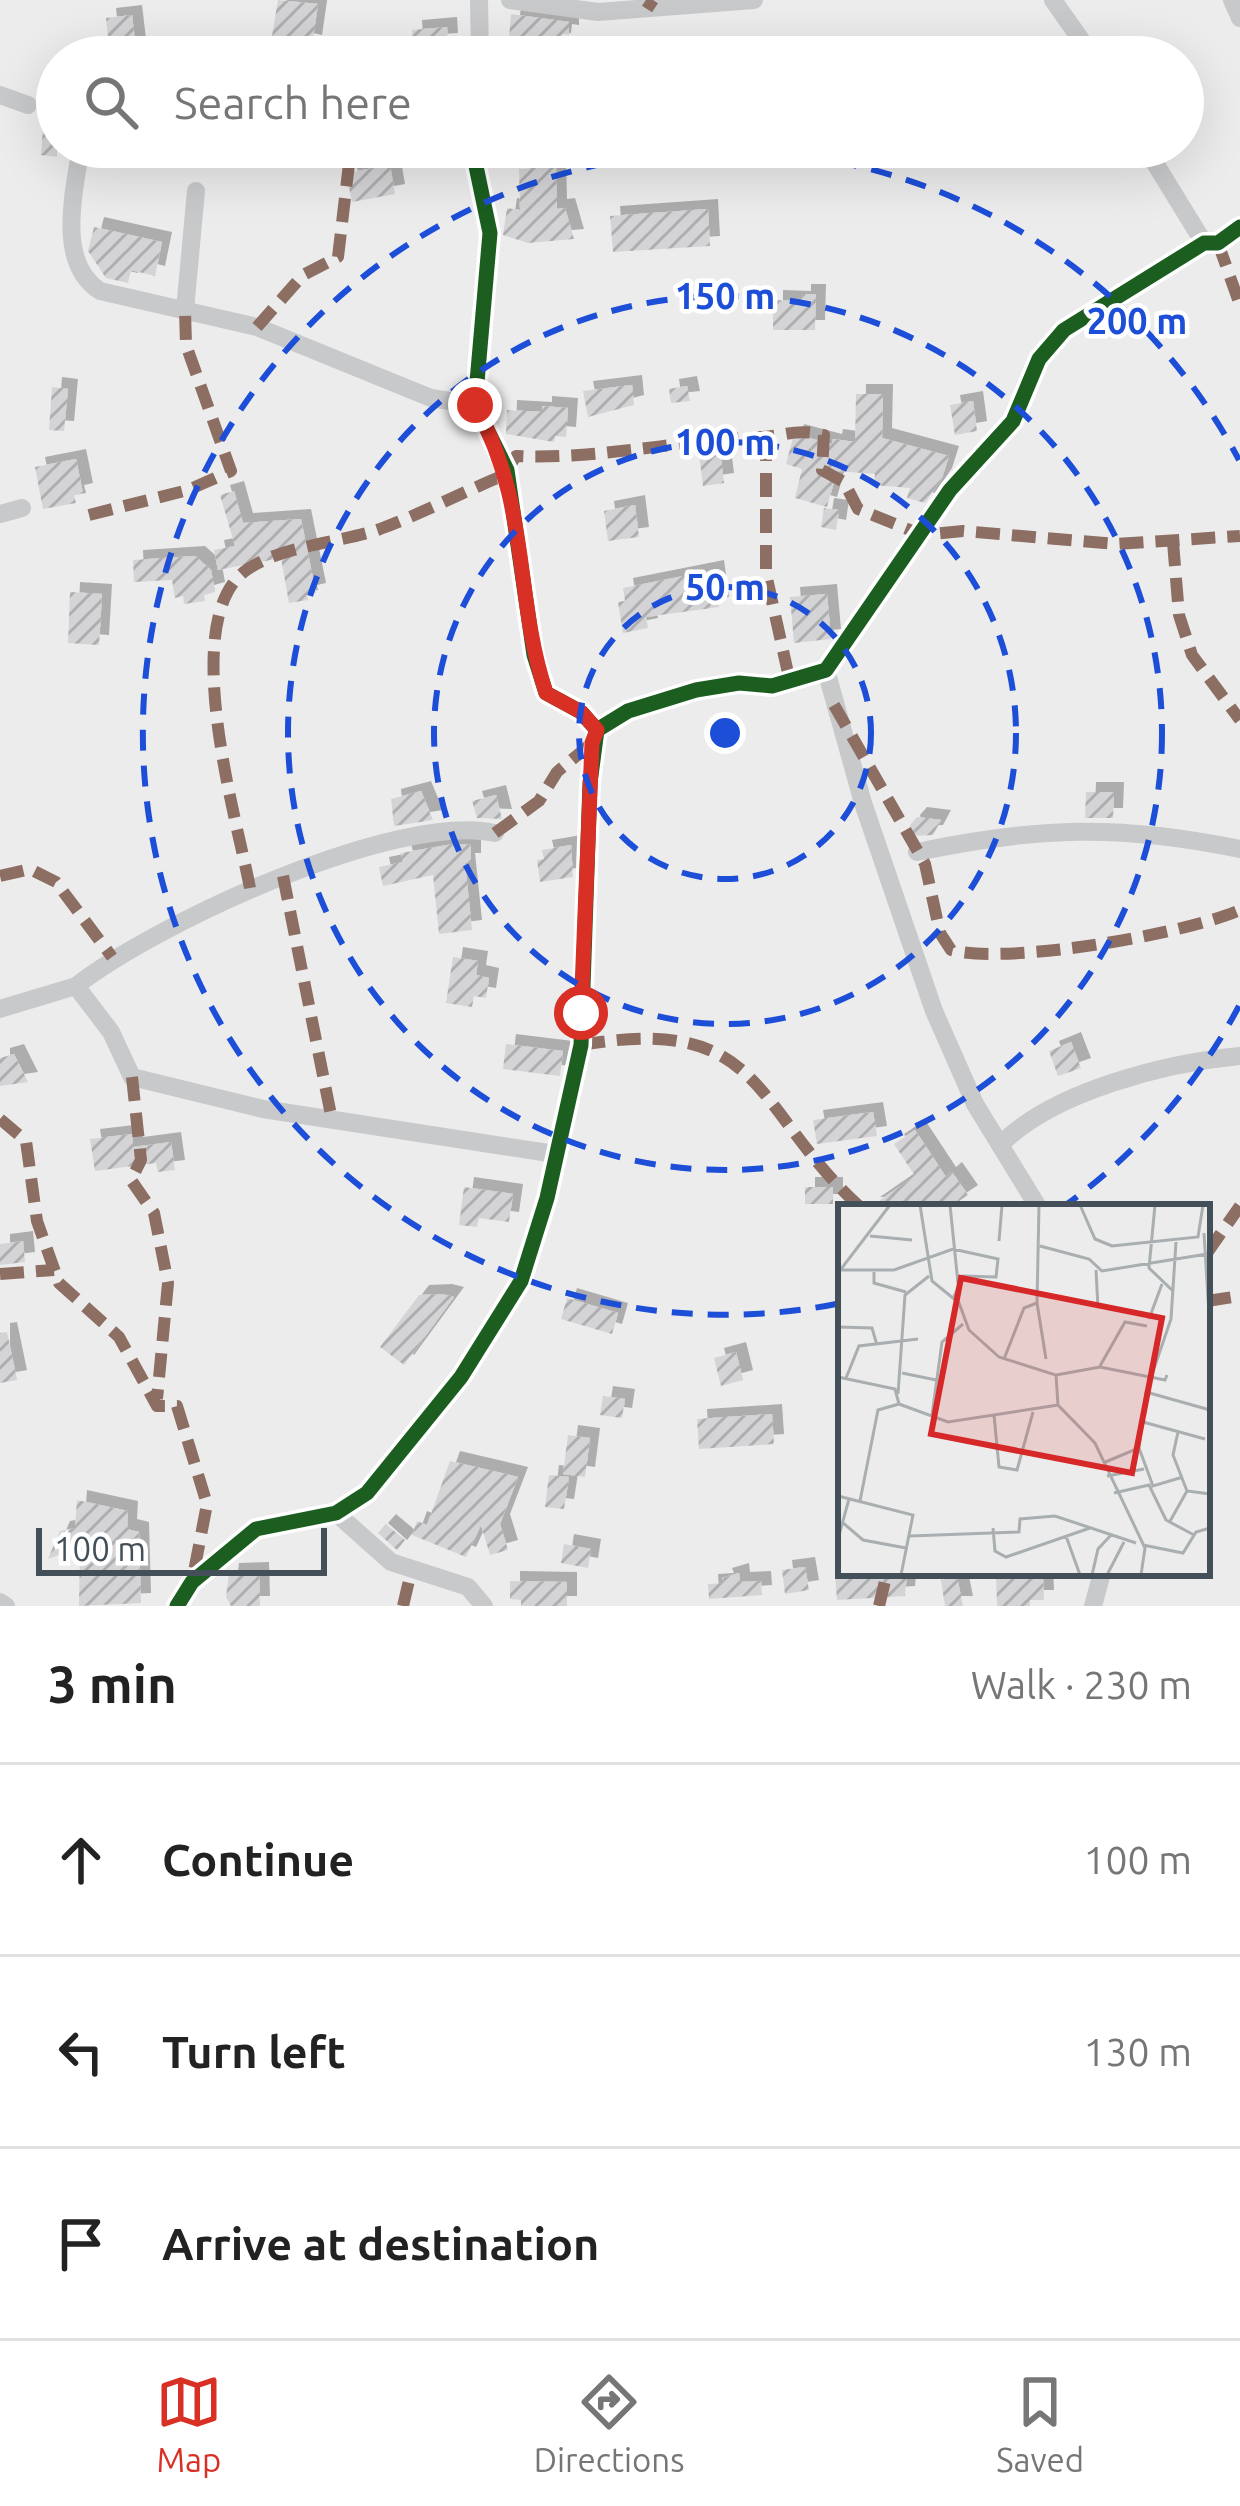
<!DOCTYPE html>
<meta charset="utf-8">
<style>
body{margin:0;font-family:Ubuntu,sans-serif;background:#f2f2f2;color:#222}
.scale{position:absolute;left:36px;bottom:30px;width:291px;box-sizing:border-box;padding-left:12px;border:6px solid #445059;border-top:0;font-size:33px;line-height:42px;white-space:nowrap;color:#445059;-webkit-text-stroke:9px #fff;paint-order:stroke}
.stop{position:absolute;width:36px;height:36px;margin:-27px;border:9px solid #d93025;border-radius:50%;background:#fff}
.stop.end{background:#d93025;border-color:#fff;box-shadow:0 3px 12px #0008}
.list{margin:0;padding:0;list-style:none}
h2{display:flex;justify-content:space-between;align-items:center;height:156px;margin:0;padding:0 48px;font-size:51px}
h2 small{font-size:39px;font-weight:400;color:#767676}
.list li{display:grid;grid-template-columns:78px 1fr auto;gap:36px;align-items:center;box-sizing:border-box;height:192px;padding:0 48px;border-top:3px solid #e0e0e0}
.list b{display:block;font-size:45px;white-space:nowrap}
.list em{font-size:39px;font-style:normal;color:#767676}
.icon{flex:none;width:66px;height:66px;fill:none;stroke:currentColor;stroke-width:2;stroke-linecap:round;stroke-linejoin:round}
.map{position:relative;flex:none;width:1240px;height:1606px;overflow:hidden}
.search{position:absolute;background:#fff;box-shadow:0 12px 48px #0002;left:36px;right:36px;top:36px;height:132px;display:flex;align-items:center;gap:30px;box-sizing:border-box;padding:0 42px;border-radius:66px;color:#767676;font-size:45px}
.sheet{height:732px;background:#fff}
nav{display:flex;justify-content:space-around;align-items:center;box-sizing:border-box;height:168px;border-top:3px solid #e0e0e0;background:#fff;font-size:33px;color:#767676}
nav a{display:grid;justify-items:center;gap:6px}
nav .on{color:#d93025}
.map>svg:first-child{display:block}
</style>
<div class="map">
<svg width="1240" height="1606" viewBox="0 0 1240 1606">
<defs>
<pattern id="building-hatch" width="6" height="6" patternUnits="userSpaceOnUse" patternTransform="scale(3)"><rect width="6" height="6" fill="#d4d4d7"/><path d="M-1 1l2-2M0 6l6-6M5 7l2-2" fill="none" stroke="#aeaeb1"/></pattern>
<filter id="shadow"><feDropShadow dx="10" dy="-10" stdDeviation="0" flood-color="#0004"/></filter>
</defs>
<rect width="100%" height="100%" fill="#edecec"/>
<!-- building -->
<g fill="url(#building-hatch)" filter="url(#shadow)">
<path d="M 278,0 L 318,4 L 312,45 L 272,36 Z"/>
<path d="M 511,14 L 569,22 L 569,35 L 562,34 L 561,43 L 509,39 Z"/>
<path d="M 132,15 L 137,57 L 110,57 L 106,18 Z"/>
<path d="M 447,27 L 448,43 L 413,45 L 412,30 Z"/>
<path d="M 45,104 L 57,104 L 57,157 L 41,155 Z"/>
<path d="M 424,147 L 459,147 L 461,163 L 425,165 Z"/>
<path d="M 390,165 L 395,194 L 352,202 L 346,173 Z"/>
<path d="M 556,167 L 557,209 L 565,208 L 574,239 L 528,243 L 503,235 L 507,208 L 520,210 L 519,169 Z"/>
<path d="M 708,209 L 710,246 L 613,252 L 610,216 Z"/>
<path d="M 94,227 L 162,242 L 155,276 L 131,270 L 128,283 L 106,278 L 88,251 Z"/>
<path d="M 801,294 L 816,294 L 815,330 L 773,330 L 773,300 L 801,301 Z"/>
<path d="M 632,385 L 634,405 L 588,417 L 583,391 Z"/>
<path d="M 687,386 L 690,401 L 671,403 L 669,389 Z"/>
<path d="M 52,387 L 68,389 L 64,431 L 49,430 Z"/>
<path d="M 856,394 L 883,394 L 882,438 L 949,456 L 942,478 L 925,503 L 907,498 L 910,488 L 874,485 L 875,474 L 837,471 L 827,507 L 795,498 L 802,469 L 786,464 L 794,434 L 832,444 L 833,439 L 855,442 Z"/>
<path d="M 973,401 L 977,431 L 955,435 L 950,405 Z"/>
<path d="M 542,406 L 568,408 L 566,437 L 555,436 L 554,442 L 506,434 L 507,410 L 542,412 Z"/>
<path d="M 719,443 L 724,483 L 703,486 L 698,446 Z"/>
<path d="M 76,459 L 83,493 L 74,495 L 76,503 L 43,509 L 35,467 Z"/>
<path d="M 234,491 L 243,523 L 301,519 L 316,593 L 307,595 L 308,600 L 289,603 L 281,558 L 218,570 L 214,550 L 235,546 L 220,495 Z"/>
<path d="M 635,505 L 639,537 L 608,541 L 604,511 Z"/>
<path d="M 824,508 L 839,510 L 836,530 L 821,527 Z"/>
<path d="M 195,556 L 211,570 L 215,592 L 204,595 L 205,601 L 184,604 L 183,596 L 175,598 L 172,580 L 134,582 L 133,560 Z"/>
<path d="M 714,570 L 719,607 L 646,617 L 648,628 L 623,633 L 618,602 L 625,601 L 623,588 Z"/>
<path d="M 70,592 L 102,594 L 99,645 L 68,643 Z"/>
<path d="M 827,594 L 831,639 L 794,643 L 790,597 Z"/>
<path d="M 421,791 L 433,820 L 394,826 L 391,799 Z"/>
<path d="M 1086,792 L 1114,792 L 1113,818 L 1085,818 Z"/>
<path d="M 496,795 L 502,819 L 477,818 L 472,801 Z"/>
<path d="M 917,817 L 941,820 L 933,835 L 912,836 L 910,825 Z"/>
<path d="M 453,844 L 471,845 L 471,863 L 465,863 L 472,930 L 439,934 L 433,875 L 383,886 L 379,867 L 403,862 L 401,853 Z"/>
<path d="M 571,845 L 573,877 L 540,882 L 537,860 L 544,859 L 542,850 Z"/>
<path d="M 453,957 L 478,961 L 476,975 L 489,978 L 486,998 L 474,996 L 472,1007 L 446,1003 Z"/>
<path d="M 1071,1042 L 1081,1068 L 1058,1076 L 1049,1051 Z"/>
<path d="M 506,1044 L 563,1051 L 560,1076 L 503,1069 Z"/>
<path d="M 14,1054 L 28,1082 L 0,1086 L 0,1058 Z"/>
<path d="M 873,1112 L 877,1136 L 817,1144 L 813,1120 Z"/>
<path d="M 915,1130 L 946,1177 L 952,1172 L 968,1195 L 950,1207 L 870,1207 L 915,1176 L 894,1144 Z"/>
<path d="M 132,1134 L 133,1147 L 171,1142 L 175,1170 L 158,1172 L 156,1163 L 95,1171 L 90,1139 Z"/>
<path d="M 464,1187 L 513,1194 L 509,1222 L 479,1218 L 477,1227 L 459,1225 Z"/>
<rect x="805" y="1187" width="28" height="17"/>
<path d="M 23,1241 L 25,1262 L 0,1265 L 0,1244 Z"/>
<path d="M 442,1294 L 454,1297 L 404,1365 L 380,1347 L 419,1295 Z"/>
<path d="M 567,1298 L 618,1313 L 612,1334 L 561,1319 Z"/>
<path d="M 7,1332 L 17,1380 L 0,1383 L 0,1333 Z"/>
<path d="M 736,1352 L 743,1380 L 721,1386 L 714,1358 Z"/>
<path d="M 603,1396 L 625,1399 L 622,1418 L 600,1415 Z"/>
<path d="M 772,1414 L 774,1444 L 699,1449 L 697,1419 Z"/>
<path d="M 568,1435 L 590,1438 L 585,1477 L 563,1474 Z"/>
<path d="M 450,1461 L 518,1477 L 500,1524 L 508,1550 L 490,1555 L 481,1525 L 466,1557 L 412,1535 L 417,1521 L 427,1525 Z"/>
<path d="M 549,1475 L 569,1477 L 564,1509 L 545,1507 Z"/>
<path d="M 77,1500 L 128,1511 L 127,1529 L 139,1532 L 141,1603 L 79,1606 L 80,1547 L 48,1559 L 60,1531 L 75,1528 Z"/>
<path d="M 386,1524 L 405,1540 L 397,1550 L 378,1533 Z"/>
<path d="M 564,1544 L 591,1549 L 588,1568 L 561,1563 Z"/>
<path d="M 805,1567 L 809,1590 L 785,1594 L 782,1570 Z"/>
<path d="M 259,1572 L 260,1606 L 231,1606 L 226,1597 L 229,1573 Z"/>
<path d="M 739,1573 L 740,1582 L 761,1581 L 762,1595 L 709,1599 L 708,1584 L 724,1583 L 722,1578 Z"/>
<path d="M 835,1573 L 907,1573 L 905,1596 L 837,1600 Z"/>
<path d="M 996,1573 L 1043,1578 L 1044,1600 L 1030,1600 L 1030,1606 L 997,1606 Z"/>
<path d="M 957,1577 L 963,1606 L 945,1606 L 941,1580 Z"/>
<path d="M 510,1581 L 567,1582 L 567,1606 L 521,1606 L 521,1600 L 510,1599 Z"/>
</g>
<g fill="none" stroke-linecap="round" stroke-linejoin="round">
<!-- minor -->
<g stroke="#c7c9cb" stroke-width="18">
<path d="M 479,0 L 480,57"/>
<path d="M 510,0 L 598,12 L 754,0"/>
<path d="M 1053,0 L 1093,57"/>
<path d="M 1232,0 L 1240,18"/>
<path d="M 0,95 L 28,105"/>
<path d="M 81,147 C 74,192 56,263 100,291 L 257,327 L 431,398 L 475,405"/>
<path d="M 472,147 L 490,233 L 475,405 L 507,470 L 534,655 L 546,693 L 581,712 L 597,730"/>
<path d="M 1145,147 L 1204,243"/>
<path d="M 185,310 L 196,191"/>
<path d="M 0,514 L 22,508"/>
<path d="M 826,670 L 863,803 L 934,1011 L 975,1104 L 1038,1207"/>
<path d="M 917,852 C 1036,827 1120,824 1240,849"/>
<path d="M 76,986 C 155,924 397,811 495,833"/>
<path d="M 0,1009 L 76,986 L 111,1032 L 132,1077 L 263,1109 L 555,1154"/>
<path d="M 1000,1145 C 1053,1091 1166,1063 1240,1056"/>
<path d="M 336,1513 L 391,1562 L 468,1587 L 484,1606"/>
<path d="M 0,1602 L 6,1606"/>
<path d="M 177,1606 L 192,1582 L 256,1529 L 336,1513 L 367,1493 L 461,1377 L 521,1281 L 547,1198 L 581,1045 L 590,783 L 597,730 L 628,711 L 696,690 L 739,683 L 772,686 L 826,670 L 950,490 L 1013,421 L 1039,359 L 1064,330 L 1204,243 L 1218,243 L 1240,227"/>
<path d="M 1093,1606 L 1102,1573"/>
</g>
<!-- quiet -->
<g stroke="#8d6e63" stroke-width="12" stroke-dasharray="24 12" stroke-linecap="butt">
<path d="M 647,9 L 653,0"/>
<path d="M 1218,243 L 1240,305"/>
<path d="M 257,327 L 303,275 L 338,257 L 351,147"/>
<path d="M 766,437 L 766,574 L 790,682"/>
<path d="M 507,470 L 516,456 C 596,460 679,440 760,437 C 787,436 794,428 824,435 L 822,470 L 844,482 L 858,509 L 922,535 L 963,531 L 1116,544 L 1240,536"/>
<path d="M 89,515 L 188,490 L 231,471 L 186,345 L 185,310"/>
<path d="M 1173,542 L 1179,615 L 1192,655 L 1240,720"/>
<path d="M 834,705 L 925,864 L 940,933 L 951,950 C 1008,965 1185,934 1240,910"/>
<path d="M 495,833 L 539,801 L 557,772 L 592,743"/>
<path d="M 0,876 L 30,869 L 56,882 L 112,957"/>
<path d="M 283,876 L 332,1120"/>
<path d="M 250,888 C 237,819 176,616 248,569 C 284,545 340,543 380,529 C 423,513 465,491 507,474"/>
<path d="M 581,1045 C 766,1013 751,1108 860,1207"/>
<path d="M 132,1077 L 141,1160 L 131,1180 L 154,1213 L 168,1283 L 157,1399"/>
<path d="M 0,1119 L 26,1141 L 37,1221 L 59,1283 L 119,1337 L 157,1406 L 177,1406 L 207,1504 L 192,1582"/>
<path d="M 1207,1253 L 1240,1206"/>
<path d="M 0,1274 L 54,1270"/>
<path d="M 1207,1301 L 1240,1296"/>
<path d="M 403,1606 L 411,1572"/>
<path d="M 879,1606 L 887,1573"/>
</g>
<!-- cycleway casing -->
<g stroke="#fff" stroke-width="22">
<g id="cycleway">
<path d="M 472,147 L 490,233 L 475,405 L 507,470 L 534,655 L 546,693 L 581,712 L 597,730"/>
<path d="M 177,1606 L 192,1582 L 256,1529 L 336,1513 L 367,1493 L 461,1377 L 521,1281 L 547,1198 L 581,1045 L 590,783 L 597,730 L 628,711 L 696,690 L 739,683 L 772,686 L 826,670 L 950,490 L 1013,421 L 1039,359 L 1064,330 L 1204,243 L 1218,243 L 1240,227"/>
</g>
</g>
<!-- cycleway -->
<use href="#cycleway" stroke="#1b5e20" stroke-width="15"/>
</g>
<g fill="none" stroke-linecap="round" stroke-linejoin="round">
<!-- route -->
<path stroke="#d93025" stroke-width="15" d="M 475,405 C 531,507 513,591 546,693 L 581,712 L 597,730 L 592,743 L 581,1013"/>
</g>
<!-- distance rings -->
<g fill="none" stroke="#1d4ed8" stroke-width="6" stroke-dasharray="21 15">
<circle cx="725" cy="733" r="146"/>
<circle cx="725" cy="733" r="291"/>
<circle cx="725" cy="733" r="437"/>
<path d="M1239 1006A582 582 0 0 1 1063 1207M836 1304A582 582 0 1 1 1239 460"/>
</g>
<!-- overview -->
<g transform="translate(838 1204)">
<rect width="372" height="372" fill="#edecec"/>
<path fill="none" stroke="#a9aeb1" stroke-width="3" d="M 82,1 L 94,77 L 121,99 L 131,126 L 161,153 L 218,171 L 220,201 L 257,239 L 307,344 L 303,371M 112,1 L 120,79M 242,1 L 257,35 L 274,42 L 360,33 L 365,1M 317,1 L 311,64 L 335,87M 366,29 L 371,111M 32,32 L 74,36M 161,37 L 164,1M 202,42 L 251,55 L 264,67 L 369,50M 3,66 L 56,66 L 115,45 L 160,55 L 158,73 L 125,72 L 115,95M 258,66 L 260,104M 36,68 L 36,79 L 68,88M 0,69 L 52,1M 199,99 L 208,155M 311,115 L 324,80M 0,123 L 34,124 L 39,141M 166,155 L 186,104 L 199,99 L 201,1M 262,162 L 287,118 L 309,122M 64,169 L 103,177M 218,171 L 262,163 L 327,176 L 329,171M 0,173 L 57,185 L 61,200 L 110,218 L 220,201M 8,174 L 21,142 L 80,135M 308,188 L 372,206M 60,190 L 67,91 L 91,72M 94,211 L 104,138 L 125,120M 156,211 L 161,263 L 179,266 L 195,208M 305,218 L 367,235M 340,228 L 335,251 L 349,287 L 372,290M 301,244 L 315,282 L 345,273M 265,259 L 301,244 L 308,188 L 333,115 L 338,38M 269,272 L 306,265M 276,289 L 311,281 L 328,316 L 356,331M 0,292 L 75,311 L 63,371M 22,297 L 40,206 L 61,200M 4,318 L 25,336 L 68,344M 331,319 L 349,287M 155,324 L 157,347 L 168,353 L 252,324M 72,332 L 181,328 L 182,315 L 217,312 L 298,339M 228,332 L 242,371M 0,335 L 11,295M 305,341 L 345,349 L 358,328 L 372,324M 254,371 L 260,345 L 274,330M 269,371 L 286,338"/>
<path fill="#d62828" fill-opacity="0.15" stroke="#d62828" stroke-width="6" d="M 123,74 L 324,114 L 294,269 L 93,230 Z"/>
<rect width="372" height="372" fill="none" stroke="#445059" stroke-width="6"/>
</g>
<circle cx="725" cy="733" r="18" fill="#1d4ed8" stroke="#fff" stroke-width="6"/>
<g font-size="36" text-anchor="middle" font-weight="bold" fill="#1d4ed8" stroke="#fff" stroke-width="9" stroke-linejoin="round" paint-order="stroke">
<text x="725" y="309">150 m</text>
<text x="1137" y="334">200 m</text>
<text x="725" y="455">100 m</text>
<text x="725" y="600">50 m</text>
</g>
</svg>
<div class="scale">100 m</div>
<div class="stop" style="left:581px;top:1013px"></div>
<div class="stop end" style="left:475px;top:405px"></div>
<div class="search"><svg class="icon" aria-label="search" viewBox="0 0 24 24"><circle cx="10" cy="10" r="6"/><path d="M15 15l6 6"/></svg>Search here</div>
</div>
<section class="sheet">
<h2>3 min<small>Walk · 230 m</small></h2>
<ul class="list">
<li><svg class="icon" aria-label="ahead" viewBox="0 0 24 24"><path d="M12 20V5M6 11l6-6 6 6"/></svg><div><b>Continue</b></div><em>100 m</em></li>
<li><svg class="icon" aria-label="left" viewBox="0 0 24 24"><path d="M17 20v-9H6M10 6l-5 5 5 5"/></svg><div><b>Turn left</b></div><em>130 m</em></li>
<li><svg class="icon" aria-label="arrive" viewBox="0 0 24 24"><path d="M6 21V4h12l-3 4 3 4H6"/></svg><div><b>Arrive at destination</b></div></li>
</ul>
</section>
<nav>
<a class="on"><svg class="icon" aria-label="map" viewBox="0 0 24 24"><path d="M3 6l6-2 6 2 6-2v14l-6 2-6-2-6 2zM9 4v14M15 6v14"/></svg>Map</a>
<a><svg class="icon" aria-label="directions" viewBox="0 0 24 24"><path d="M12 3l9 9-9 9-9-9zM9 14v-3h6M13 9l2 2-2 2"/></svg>Directions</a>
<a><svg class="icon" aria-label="saved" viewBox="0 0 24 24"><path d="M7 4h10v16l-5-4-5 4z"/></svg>Saved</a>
</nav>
